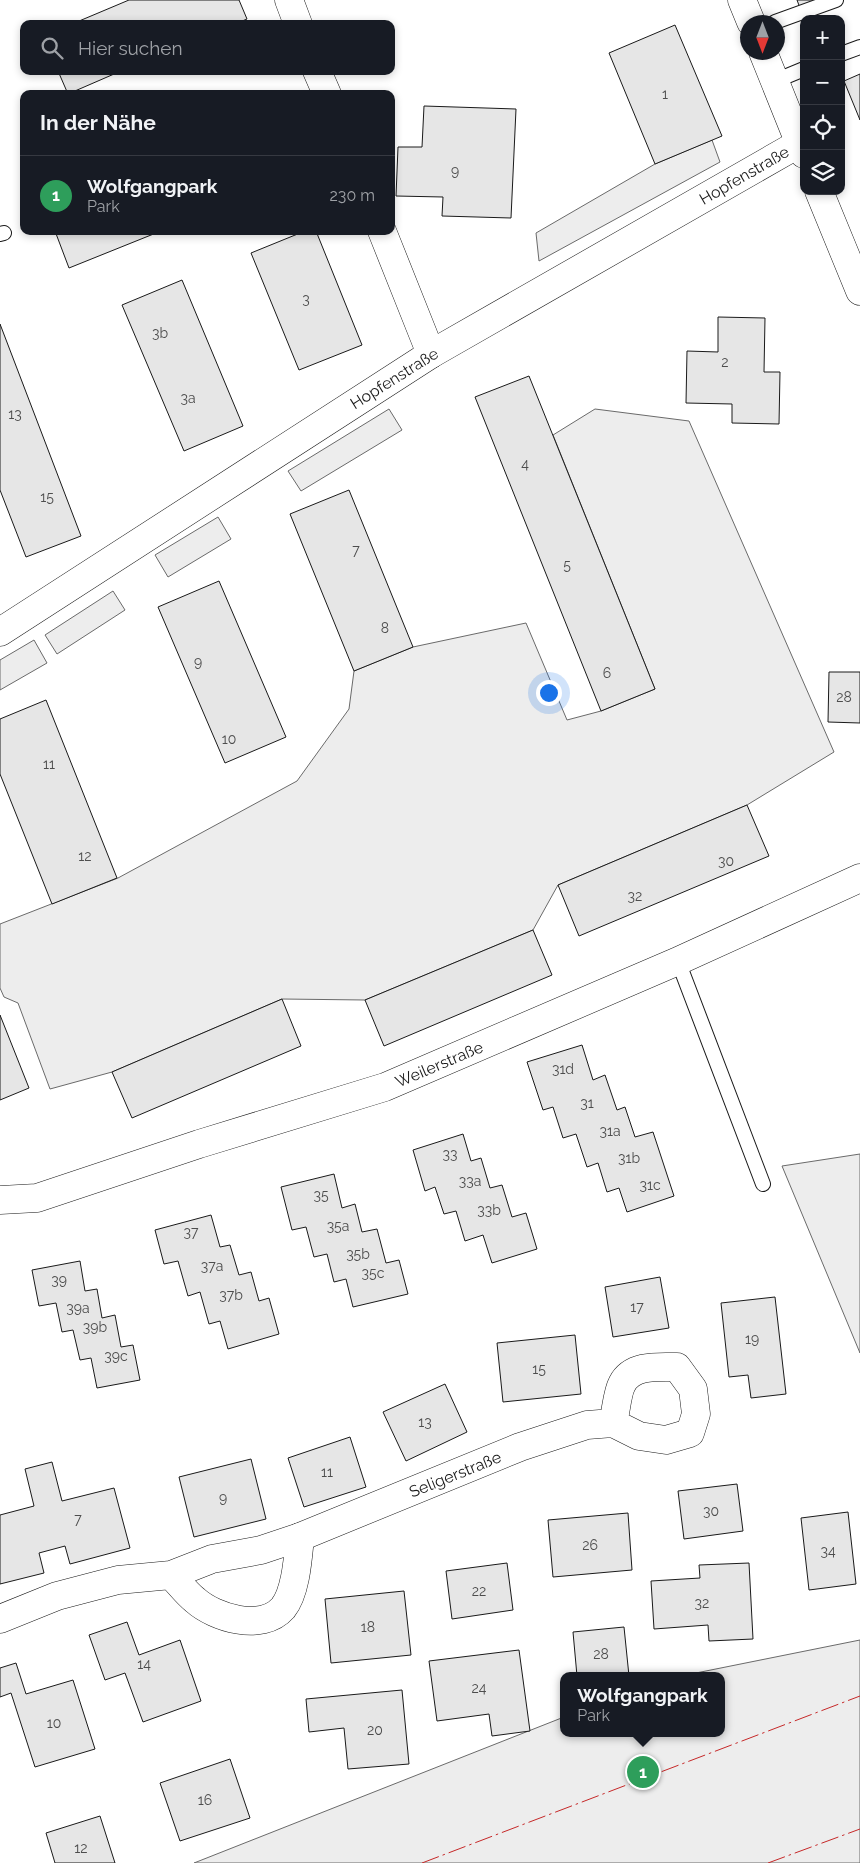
<!DOCTYPE html>
<html lang="de">
<meta charset="utf-8">
<style>
body{margin:0;font-family:Raleway,sans-serif;background:#242831;color:#f1f3f6}
.controls{position:absolute;right:15px;top:15px;display:grid;overflow:hidden;border-radius:10px;box-shadow:0 2px 8px #0003}
.controls button{width:45px;height:45px;display:grid;place-items:center;padding:0;border:0;border-bottom:1px solid #363941;background:#171b24;color:#f1f3f6;font:25px sans-serif}
.compass{position:absolute;left:740px;top:15px;width:45px;height:45px;border-radius:50%;background:#171b24;box-shadow:0 2px 8px #0003;rotate:180deg}
.you{position:absolute;left:548px;top:692px;width:18px;height:18px;margin:-12px;border:4px solid #fff;border-radius:50%;background:#1a73e8;box-shadow:0 0 0 8px #1a73e833}
.badge{display:grid;place-items:center;width:32px;height:32px;border-radius:50%;background:#8c9099;color:#fff;font-size:16px;font-weight:700}
.pin{position:absolute;translate:-50% -50%;border:2px solid #fff;box-shadow:0 1px 5px #0006}
.popup{position:absolute;left:560px;top:1672px;width:165px;height:65px;box-sizing:border-box;display:grid;place-content:center;border-radius:10px;background:#171b24;filter:drop-shadow(0 1px 4px #0005);font-size:16px;white-space:nowrap;color:#9ea1a6}
.popup b{font-size:19px;color:#f1f3f6}
.popup::after{content:'';position:absolute;left:50%;top:100%;margin-left:-10px;border:10px solid transparent;border-top-color:#171b24}
.list{margin:0;padding:0;list-style:none}
h2{display:flex;justify-content:space-between;align-items:center;height:65px;margin:0;padding:0 20px;font-size:21px}
h2 small{font-size:16px;font-weight:400;color:#9ea1a6}
.list li{display:grid;grid-template-columns:32px 1fr auto;gap:15px;align-items:center;box-sizing:border-box;height:80px;padding:0 20px;border-top:1px solid #363941}
.list b{display:block;font-size:19px;white-space:nowrap}
.list p{margin:0;font-size:16px;white-space:nowrap;color:#9ea1a6}
.list em{font-size:16px;font-style:normal;color:#9ea1a6}
.icon{flex:none;width:28px;height:28px;fill:none;stroke:currentColor;stroke-width:2;stroke-linecap:round;stroke-linejoin:round}
.map{position:relative;flex:none;width:860px;height:1863px;overflow:hidden}
.search{position:absolute;background:#171b24;box-shadow:0 2px 8px #0003;left:20px;top:20px;width:375px;height:55px;display:flex;align-items:center;gap:12px;box-sizing:border-box;padding:0 18px;border-radius:10px;color:#9ea1a6;font-size:19px}
.panel{position:absolute;background:#171b24;box-shadow:0 2px 8px #0003;left:20px;top:90px;width:375px;height:145px;border-radius:10px}
.map>svg:first-child{display:block}
</style>
<div class="map">
<svg width="860" height="1863" viewBox="0 0 860 1863">
<rect width="100%" height="100%" fill="#fff"/>
<!-- built -->
<g fill="#ededed" stroke="#6a6a6a">
<path d="M 712,140 L 720,162 L 539,261 L 536,233 L 655,164 Z"/>
<path d="M 389,409 L 402,430 L 301,491 L 288,471 Z"/>
<path d="M 595,409 L 689,421 L 834,752 L 747,805 L 558,885 L 533,930 L 365,1000 L 282,999 L 112,1072 L 50,1089 L 18,1003 L 4,997 L 0,988 L 0,924 L 118,878 L 297,781 L 349,709 L 354,671 L 413,647 L 526,623 L 567,720 L 601,711 L 655,689 L 553,435 Z"/>
<path d="M 218,517 L 231,539 L 168,577 L 155,555 Z"/>
<path d="M 113,591 L 125,610 L 57,654 L 45,635 Z"/>
<path d="M 34,640 L 47,663 L 0,690 L 0,660 Z"/>
<path d="M 860,1154 L 860,1353 L 782,1166 Z"/>
<path d="M 860,1640 L 860,1863 L 194,1863 L 564,1717 L 564,1733 L 722,1733 L 722,1676 L 681,1676 Z"/>
</g>
<!-- building -->
<g fill="#e6e6e6" stroke="#1a1a1a">
<path d="M 129,0 L 239,0 L 247,19 L 235,24 L 72,24 Z"/>
<path d="M 797,0 L 819,0 L 800,8 Z"/>
<path d="M 675,25 L 722,136 L 655,164 L 609,53 Z"/>
<path d="M 58,71 L 121,71 L 68,94 Z"/>
<path d="M 860,74 L 860,120 L 844,81 Z"/>
<path d="M 424,106 L 516,109 L 511,218 L 442,216 L 443,197 L 396,196 L 398,147 L 422,147 Z"/>
<path d="M 55,231 L 161,231 L 69,268 Z"/>
<path d="M 305,231 L 316,231 L 362,345 L 299,370 L 251,253 Z"/>
<path d="M 182,280 L 243,426 L 184,451 L 122,305 Z"/>
<path d="M 718,317 L 765,318 L 764,372 L 780,372 L 779,424 L 732,423 L 732,404 L 686,403 L 687,351 L 718,352 Z"/>
<path d="M 0,324 L 81,536 L 26,557 L 0,490 Z"/>
<path d="M 529,376 L 655,689 L 601,711 L 475,397 Z"/>
<path d="M 349,490 L 413,647 L 354,671 L 290,514 Z"/>
<path d="M 219,581 L 286,737 L 225,763 L 158,607 Z"/>
<path d="M 829,672 L 860,672 L 860,723 L 828,722 Z"/>
<path d="M 46,700 L 117,878 L 52,904 L 0,774 L 0,719 Z"/>
<path d="M 747,805 L 769,856 L 579,936 L 558,885 Z"/>
<path d="M 533,930 L 552,975 L 384,1046 L 365,1000 Z"/>
<path d="M 282,999 L 301,1046 L 132,1118 L 112,1072 Z"/>
<path d="M 0,1015 L 29,1088 L 0,1100 Z"/>
<path d="M 582,1045 L 593,1080 L 605,1075 L 617,1110 L 625,1107 L 635,1137 L 653,1132 L 674,1196 L 627,1212 L 619,1188 L 607,1192 L 598,1163 L 587,1167 L 576,1134 L 563,1138 L 553,1107 L 543,1110 L 527,1062 Z"/>
<path d="M 463,1134 L 471,1161 L 481,1158 L 490,1188 L 502,1185 L 512,1217 L 526,1213 L 537,1249 L 492,1263 L 483,1235 L 465,1241 L 456,1211 L 444,1214 L 435,1187 L 425,1191 L 413,1150 Z"/>
<path d="M 334,1174 L 342,1208 L 355,1204 L 362,1232 L 377,1229 L 386,1263 L 399,1260 L 408,1294 L 353,1307 L 346,1279 L 334,1282 L 327,1254 L 314,1257 L 306,1227 L 292,1230 L 281,1187 Z"/>
<path d="M 211,1215 L 220,1247 L 230,1245 L 239,1275 L 251,1272 L 259,1301 L 269,1298 L 279,1334 L 228,1349 L 220,1321 L 209,1324 L 200,1292 L 188,1296 L 178,1261 L 164,1264 L 155,1230 Z"/>
<path d="M 80,1261 L 85,1291 L 97,1289 L 102,1318 L 115,1315 L 121,1347 L 133,1345 L 140,1380 L 97,1388 L 91,1358 L 80,1360 L 73,1330 L 62,1332 L 56,1303 L 39,1306 L 32,1270 Z"/>
<path d="M 660,1277 L 669,1328 L 613,1337 L 605,1287 Z"/>
<path d="M 775,1297 L 786,1394 L 751,1398 L 748,1375 L 729,1377 L 721,1303 Z"/>
<path d="M 575,1335 L 581,1394 L 503,1402 L 497,1343 Z"/>
<path d="M 445,1384 L 467,1432 L 406,1461 L 383,1412 Z"/>
<path d="M 350,1437 L 366,1487 L 304,1507 L 288,1458 Z"/>
<path d="M 251,1459 L 266,1519 L 194,1537 L 179,1477 Z"/>
<path d="M 52,1462 L 62,1501 L 114,1488 L 130,1548 L 70,1564 L 65,1546 L 39,1553 L 44,1573 L 0,1584 L 0,1515 L 34,1506 L 25,1469 Z"/>
<path d="M 737,1484 L 743,1531 L 684,1539 L 678,1491 Z"/>
<path d="M 848,1512 L 856,1584 L 809,1590 L 801,1518 Z"/>
<path d="M 628,1513 L 632,1570 L 553,1577 L 548,1520 Z"/>
<path d="M 507,1563 L 513,1610 L 452,1619 L 446,1571 Z"/>
<path d="M 749,1563 L 753,1639 L 709,1641 L 708,1625 L 654,1629 L 651,1581 L 700,1578 L 699,1565 Z"/>
<path d="M 404,1591 L 411,1655 L 331,1663 L 325,1599 Z"/>
<path d="M 127,1622 L 139,1655 L 180,1640 L 201,1701 L 143,1722 L 125,1673 L 105,1680 L 89,1635 Z"/>
<path d="M 624,1627 L 629,1676 L 577,1676 L 573,1632 Z"/>
<path d="M 519,1650 L 530,1731 L 492,1736 L 489,1714 L 437,1721 L 429,1661 Z"/>
<path d="M 16,1663 L 26,1694 L 73,1680 L 95,1749 L 35,1767 L 11,1693 L 0,1697 L 0,1668 Z"/>
<path d="M 402,1690 L 409,1764 L 348,1769 L 344,1728 L 309,1732 L 306,1699 Z"/>
<path d="M 230,1759 L 250,1818 L 180,1841 L 160,1783 Z"/>
<path d="M 100,1816 L 115,1863 L 55,1863 L 46,1833 Z"/>
</g>
<g fill="none" stroke-linecap="round" stroke-linejoin="round">
<!-- service casing -->
<g stroke="#1a1a1a" stroke-width="16">
<g id="service">
<path d="M 775,22 L 836,0"/>
<path d="M 841,54 L 860,47"/>
<path d="M 775,81 L 804,69"/>
<path d="M 0,234 L 4,233"/>
<path d="M 678,961 L 763,1184"/>
</g>
</g>
<!-- minor casing -->
<g stroke="#1a1a1a" stroke-width="29">
<g id="minor">
<path d="M 289,0 L 298,24"/>
<path d="M 742,0 L 751,22"/>
<path d="M 763,52 L 804,154"/>
<path d="M 317,71 L 327,94"/>
<path d="M 819,191 L 860,291"/>
<path d="M 382,231 L 431,354"/>
<path d="M 0,632 L 431,354 L 800,143"/>
<path d="M 0,1200 L 37,1198 L 199,1144 L 385,1087 L 678,961 L 860,878"/>
<path d="M 300,1537 L 520,1447 L 587,1425 L 613,1423 L 639,1436 L 666,1440 L 690,1433 L 696,1414 L 693,1389 L 677,1367 C 659,1367 632,1364 622,1384 C 617,1393 616,1412 613,1423"/>
<path d="M 0,1619 L 57,1596 L 118,1580 L 171,1575 L 212,1559 L 261,1550 L 300,1537 C 298,1557 296,1592 283,1608 C 262,1632 215,1618 195,1600 C 186,1593 179,1583 171,1575"/>
</g>
</g>
<!-- service -->
<use href="#service" stroke="#fff" stroke-width="14"/>
<!-- minor -->
<use href="#minor" stroke="#fff" stroke-width="28"/>
<!-- power -->
<g stroke="#c62828" stroke-width="1" stroke-dasharray="18 4 2.5 4" stroke-linecap="butt">
<path d="M 422,1863 L 860,1696"/>
<path d="M 768,1863 L 860,1829"/>
</g>
</g>
<g text-anchor="middle" stroke-width="4" stroke-linejoin="round" paint-order="stroke">
<!-- number labels -->
<g font-size="14" fill="#4d4d4d">
<text x="665" y="99">1</text>
<text x="455" y="176">9</text>
<text x="306" y="304">3</text>
<text x="160" y="338">3b</text>
<text x="725" y="367">2</text>
<text x="188" y="403">3a</text>
<text x="15" y="419">13</text>
<text x="525" y="469">4</text>
<text x="47" y="502">15</text>
<text x="356" y="555">7</text>
<text x="567" y="570">5</text>
<text x="385" y="633">8</text>
<text x="198" y="667">9</text>
<text x="607" y="678">6</text>
<text x="844" y="702">28</text>
<text x="229" y="744">10</text>
<text x="49" y="769">11</text>
<text x="85" y="861">12</text>
<text x="726" y="866">30</text>
<text x="635" y="901">32</text>
<text x="563" y="1074">31d</text>
<text x="587" y="1108">31</text>
<text x="610" y="1136">31a</text>
<text x="450" y="1159">33</text>
<text x="629" y="1163">31b</text>
<text x="470" y="1186">33a</text>
<text x="650" y="1190">31c</text>
<text x="321" y="1200">35</text>
<text x="489" y="1215">33b</text>
<text x="338" y="1231">35a</text>
<text x="191" y="1237">37</text>
<text x="358" y="1259">35b</text>
<text x="212" y="1271">37a</text>
<text x="373" y="1278">35c</text>
<text x="59" y="1285">39</text>
<text x="231" y="1300">37b</text>
<text x="637" y="1312">17</text>
<text x="78" y="1313">39a</text>
<text x="95" y="1332">39b</text>
<text x="752" y="1344">19</text>
<text x="116" y="1361">39c</text>
<text x="539" y="1374">15</text>
<text x="425" y="1427">13</text>
<text x="327" y="1477">11</text>
<text x="223" y="1503">9</text>
<text x="711" y="1516">30</text>
<text x="78" y="1524">7</text>
<text x="590" y="1550">26</text>
<text x="828" y="1556">34</text>
<text x="479" y="1596">22</text>
<text x="702" y="1608">32</text>
<text x="368" y="1632">18</text>
<text x="601" y="1659">28</text>
<text x="144" y="1669">14</text>
<text x="479" y="1693">24</text>
<text x="54" y="1728">10</text>
<text x="375" y="1735">20</text>
<text x="205" y="1805">16</text>
<text x="81" y="1853">12</text>
</g>
<!-- street labels -->
<g font-size="16" fill="#1a1a1a" stroke="#fff">
<text transform="translate(744 175) rotate(-30)" y="6">Hopfenstraße</text>
<text transform="translate(394 378) rotate(-32)" y="6">Hopfenstraße</text>
<text transform="translate(439 1064) rotate(-23)" y="6">Weilerstraße</text>
<text transform="translate(455 1474) rotate(-22)" y="6">Seligerstraße</text>
</g>
</g>
</svg>
<div class="controls">
<button>+</button>
<button>−</button>
<button><svg class="icon" aria-label="locate" viewBox="0 0 24 24"><circle cx="12" cy="12" r="6"/><path d="M12 2v4M12 18v4M2 12h4M18 12h4"/></svg></button>
<button><svg class="icon" aria-label="layers" viewBox="0 0 24 24"><path d="M12 4l9 5-9 5-9-5zM3 14l9 5 9-5"/></svg></button>
</div>
<svg class="compass" viewBox="-18 -18 36 36"><path d="M0-13l5 13h-10z" fill="#e53935"/><path d="M0 13l5-13h-10z" fill="#9ea1a6"/></svg>
<div class="you"></div>
<div class="pin badge" style="left:643px;top:1772px;background:#2e9e5b">1</div>
<div class="popup"><b>Wolfgangpark</b>Park</div>
<div class="search"><svg class="icon" aria-label="search" viewBox="0 0 24 24"><circle cx="10" cy="10" r="6"/><path d="M15 15l6 6"/></svg>Hier suchen</div>
<section class="panel">
<h2>In der Nähe<small></small></h2>
<ul class="list">
<li><span class="badge" style="background:#2e9e5b">1</span><div><b>Wolfgangpark</b><p>Park</p></div><em>230 m</em></li>
</ul>
</section>
</div>
